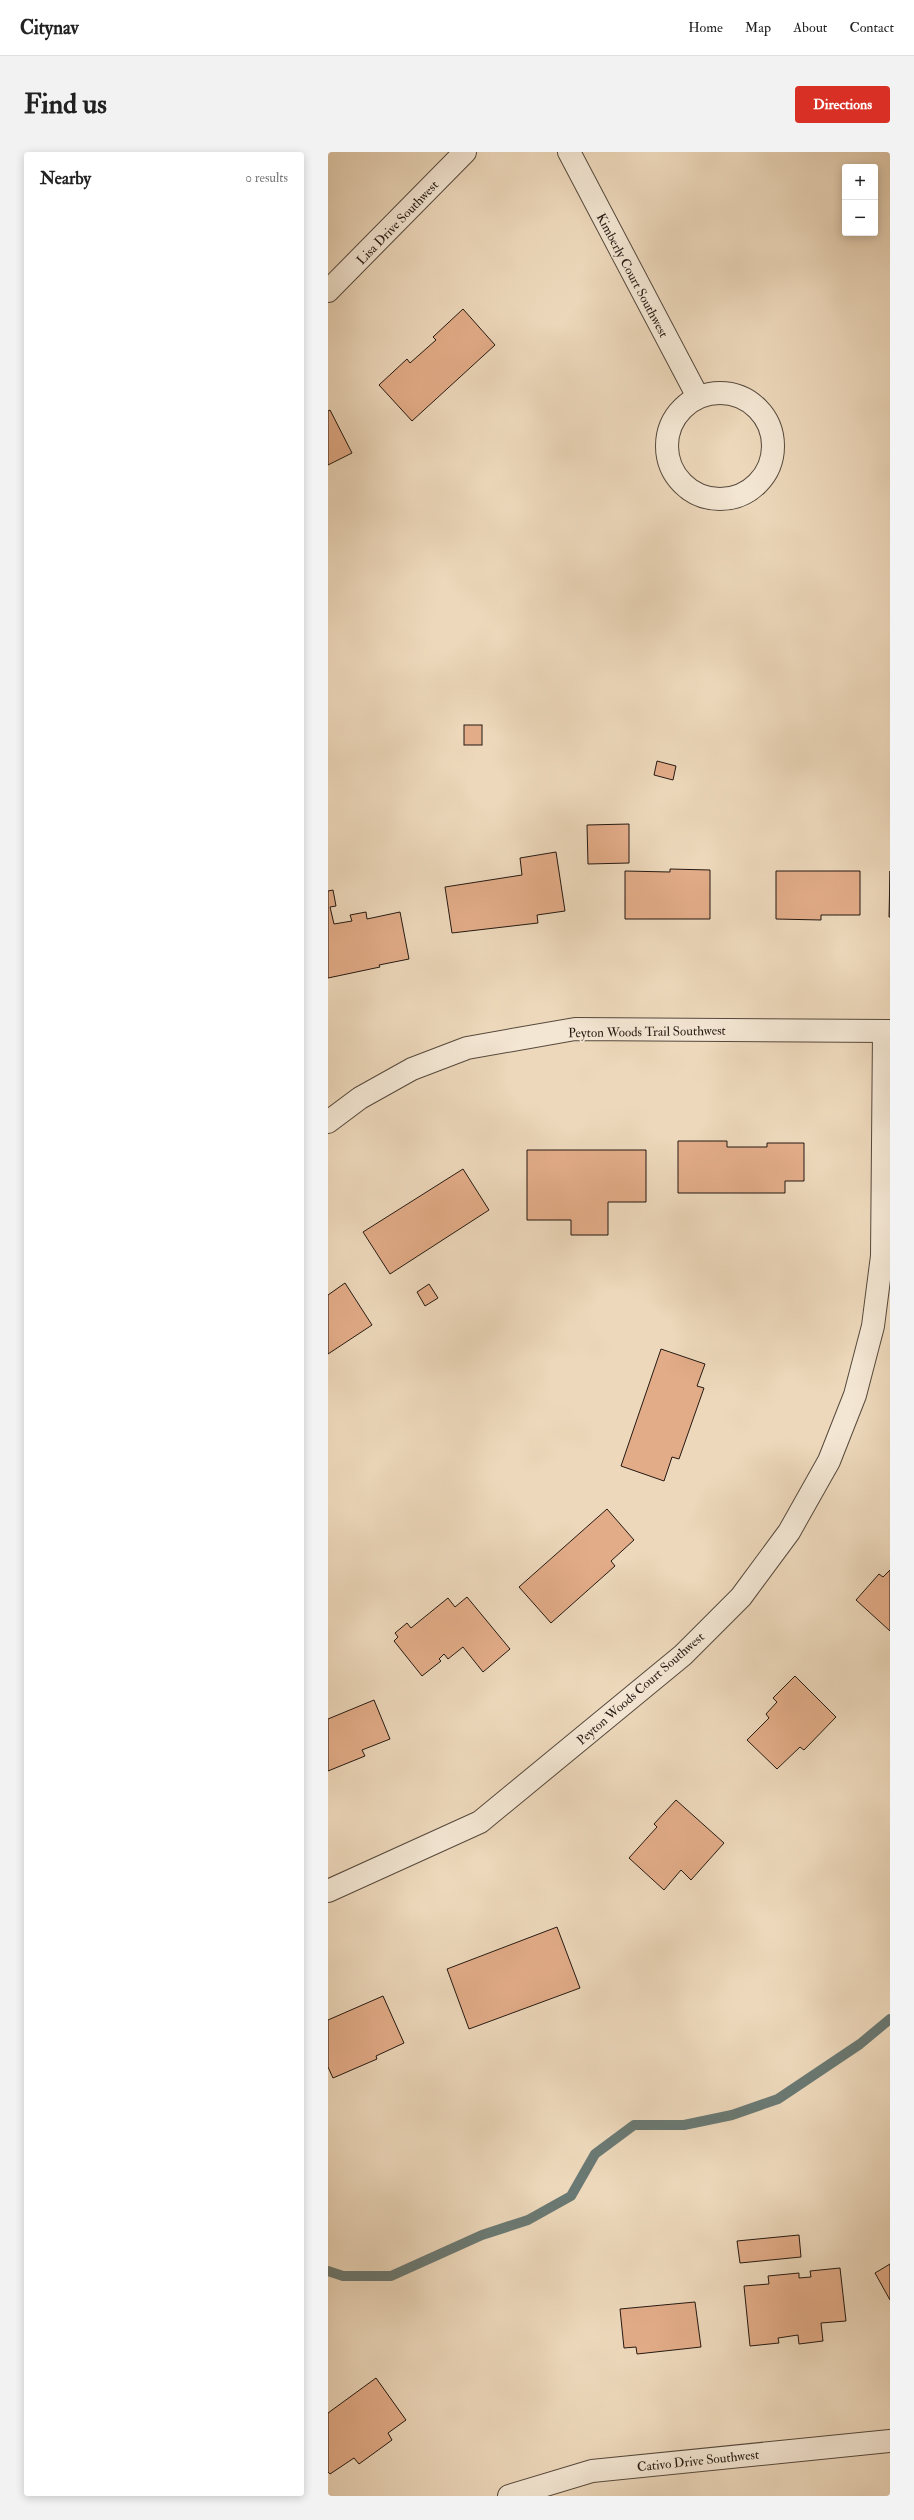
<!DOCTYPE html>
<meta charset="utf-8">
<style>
body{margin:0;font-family:"IM FELL Double Pica",serif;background:#f2f2f2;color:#222}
.controls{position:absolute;right:12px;top:12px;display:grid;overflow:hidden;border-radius:4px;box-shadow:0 2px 10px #0003}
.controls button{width:36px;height:36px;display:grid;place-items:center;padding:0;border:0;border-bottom:1px solid #e0e0e0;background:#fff;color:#222;font:20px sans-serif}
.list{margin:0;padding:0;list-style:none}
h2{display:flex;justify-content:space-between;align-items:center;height:52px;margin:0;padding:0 16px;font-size:17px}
h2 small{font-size:13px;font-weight:400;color:#767676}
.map{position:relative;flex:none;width:562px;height:2344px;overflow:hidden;border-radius:4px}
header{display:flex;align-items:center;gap:24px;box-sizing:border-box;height:56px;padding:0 20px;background:#fff;border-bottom:1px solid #e0e0e0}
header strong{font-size:19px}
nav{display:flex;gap:22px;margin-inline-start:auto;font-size:14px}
.intro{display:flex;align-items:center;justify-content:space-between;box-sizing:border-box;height:96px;padding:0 24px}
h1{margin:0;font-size:28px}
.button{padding:10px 18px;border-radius:4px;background:#d93025;color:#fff;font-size:14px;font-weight:700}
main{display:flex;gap:24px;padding:0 24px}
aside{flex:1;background:#fff;border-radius:4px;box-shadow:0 2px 10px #0003}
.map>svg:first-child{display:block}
</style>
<header>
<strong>Citynav</strong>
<nav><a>Home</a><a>Map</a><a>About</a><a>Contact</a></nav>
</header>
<div class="intro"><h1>Find us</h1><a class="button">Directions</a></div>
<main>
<aside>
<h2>Nearby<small>0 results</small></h2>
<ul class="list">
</ul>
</aside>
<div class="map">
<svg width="562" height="2344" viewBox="0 0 562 2344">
<rect width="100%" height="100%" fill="#edd8bb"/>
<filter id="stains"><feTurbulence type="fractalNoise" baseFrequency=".005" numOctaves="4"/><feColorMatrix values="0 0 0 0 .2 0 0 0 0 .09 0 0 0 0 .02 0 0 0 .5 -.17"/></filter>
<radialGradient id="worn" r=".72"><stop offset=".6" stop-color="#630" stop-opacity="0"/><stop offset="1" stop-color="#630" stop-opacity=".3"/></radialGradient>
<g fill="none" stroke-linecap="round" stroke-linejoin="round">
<!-- stream -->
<path stroke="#6a7973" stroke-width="10" d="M 0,2119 L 15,2124 L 63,2124 L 154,2083 L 200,2068 L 243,2044 L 267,2002 L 306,1973 L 356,1973 L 404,1963 L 450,1947 L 532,1892 L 562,1867"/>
</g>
<!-- building -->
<g fill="#e2ac88" stroke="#241912">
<path d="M 135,157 L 167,193 L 84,269 L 51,233 L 79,207 L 82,211 L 108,188 L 105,185 Z"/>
<path d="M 2,258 L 24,301 L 0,313 L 0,259 Z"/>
<rect x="136" y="573" width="18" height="20"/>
<path d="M 329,609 L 348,614 L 345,628 L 326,623 Z"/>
<path d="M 301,672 L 301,711 L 260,712 L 259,673 Z"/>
<path d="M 228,700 L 237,759 L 209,763 L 210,771 L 124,781 L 117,735 L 194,723 L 192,706 Z"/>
<path d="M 342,717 L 382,718 L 382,767 L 297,767 L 297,719 L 342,720 Z"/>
<path d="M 448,719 L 532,719 L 532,763 L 493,763 L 493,768 L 448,767 Z"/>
<path d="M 562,719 L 562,765 L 561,765 Z"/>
<path d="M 5,738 L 8,754 L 2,755 L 6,772 L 24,769 L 22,763 L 38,760 L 39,767 L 72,760 L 81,807 L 51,813 L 52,815 L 0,826 L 0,739 Z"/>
<path d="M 350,989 L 399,989 L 399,995 L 439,995 L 439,991 L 476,991 L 476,1029 L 457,1029 L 457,1041 L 350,1041 Z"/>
<path d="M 199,998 L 318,998 L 318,1050 L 280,1050 L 280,1083 L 243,1083 L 243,1068 L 199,1068 Z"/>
<path d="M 135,1017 L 161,1058 L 62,1122 L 35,1080 Z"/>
<path d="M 17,1131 L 44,1173 L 0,1202 L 0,1143 Z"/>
<path d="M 101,1132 L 110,1146 L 97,1154 L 89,1140 Z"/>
<path d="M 333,1197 L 377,1212 L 369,1234 L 376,1236 L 351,1307 L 344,1305 L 336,1329 L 293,1314 Z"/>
<path d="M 279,1357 L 306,1388 L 283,1409 L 287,1414 L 223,1471 L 191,1435 Z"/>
<path d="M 562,1418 L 562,1479 L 528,1448 L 551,1422 L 555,1425 Z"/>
<path d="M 139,1445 L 182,1497 L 155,1520 L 135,1495 L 120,1507 L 116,1502 L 111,1507 L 113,1509 L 94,1524 L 66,1489 L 70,1485 L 67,1481 L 79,1471 L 83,1476 L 120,1446 L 127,1455 Z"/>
<path d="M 467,1524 L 508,1565 L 476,1598 L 472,1595 L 449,1617 L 419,1588 L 441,1566 L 438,1562 L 449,1550 L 445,1546 Z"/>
<path d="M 46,1548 L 62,1587 L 34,1598 L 37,1604 L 0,1619 L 0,1567 Z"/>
<path d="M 348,1648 L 396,1691 L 363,1728 L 353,1718 L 336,1738 L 301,1706 L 329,1675 L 326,1672 Z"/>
<path d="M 229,1775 L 252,1836 L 141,1877 L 119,1817 Z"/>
<path d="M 55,1844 L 76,1891 L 48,1904 L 49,1907 L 5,1926 L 0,1915 L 0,1868 Z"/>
<path d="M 471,2083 L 473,2105 L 412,2111 L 409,2089 Z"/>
<path d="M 562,2112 L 562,2148 L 547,2121 Z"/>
<path d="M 512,2116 L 518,2169 L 493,2171 L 495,2189 L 471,2192 L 470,2183 L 450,2186 L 451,2191 L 422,2194 L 416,2134 L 441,2132 L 440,2124 L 471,2121 L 471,2126 L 483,2125 L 482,2119 Z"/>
<path d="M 367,2150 L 373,2195 L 309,2202 L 308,2195 L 296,2196 L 292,2157 Z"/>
<path d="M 48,2226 L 78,2268 L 60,2281 L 64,2288 L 31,2312 L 26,2306 L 2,2322 L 0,2320 L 0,2261 Z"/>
</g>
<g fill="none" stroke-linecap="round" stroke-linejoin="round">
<!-- minor casing -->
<g stroke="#56493c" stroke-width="24">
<g id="minor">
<path d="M 241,0 L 370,245"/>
<path d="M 0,139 L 137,0"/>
<circle cx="392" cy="294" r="53"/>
<path d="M 0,970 L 32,946 L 84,917 L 139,896 L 247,877 L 562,879"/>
<path d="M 0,1739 L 152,1670 L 355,1503 L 413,1445 L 461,1380 L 501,1309 L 527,1243 L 545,1174 L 554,1104 L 556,879"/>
<path d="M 181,2344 L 264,2319 L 562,2289"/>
</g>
</g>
<!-- minor -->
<use href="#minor" stroke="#f3e6d3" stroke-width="22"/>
</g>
<g text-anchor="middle" stroke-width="3.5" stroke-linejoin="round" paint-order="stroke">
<!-- street labels -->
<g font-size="13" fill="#241912" stroke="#f3e6d3">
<text transform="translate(69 70) rotate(-46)" y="5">Lisa Drive Southwest</text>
<text transform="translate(305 123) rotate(62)" y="5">Kimberly Court Southwest</text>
<text transform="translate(319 879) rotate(-1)" y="5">Peyton Woods Trail Southwest</text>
<text transform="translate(312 1536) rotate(-41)" y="5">Peyton Woods Court Southwest</text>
<text transform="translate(370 2308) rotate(-6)" y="5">Cativo Drive Southwest</text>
</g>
</g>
<rect width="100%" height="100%" filter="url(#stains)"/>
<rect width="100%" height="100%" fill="url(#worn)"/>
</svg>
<div class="controls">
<button>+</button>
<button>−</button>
</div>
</div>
</main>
